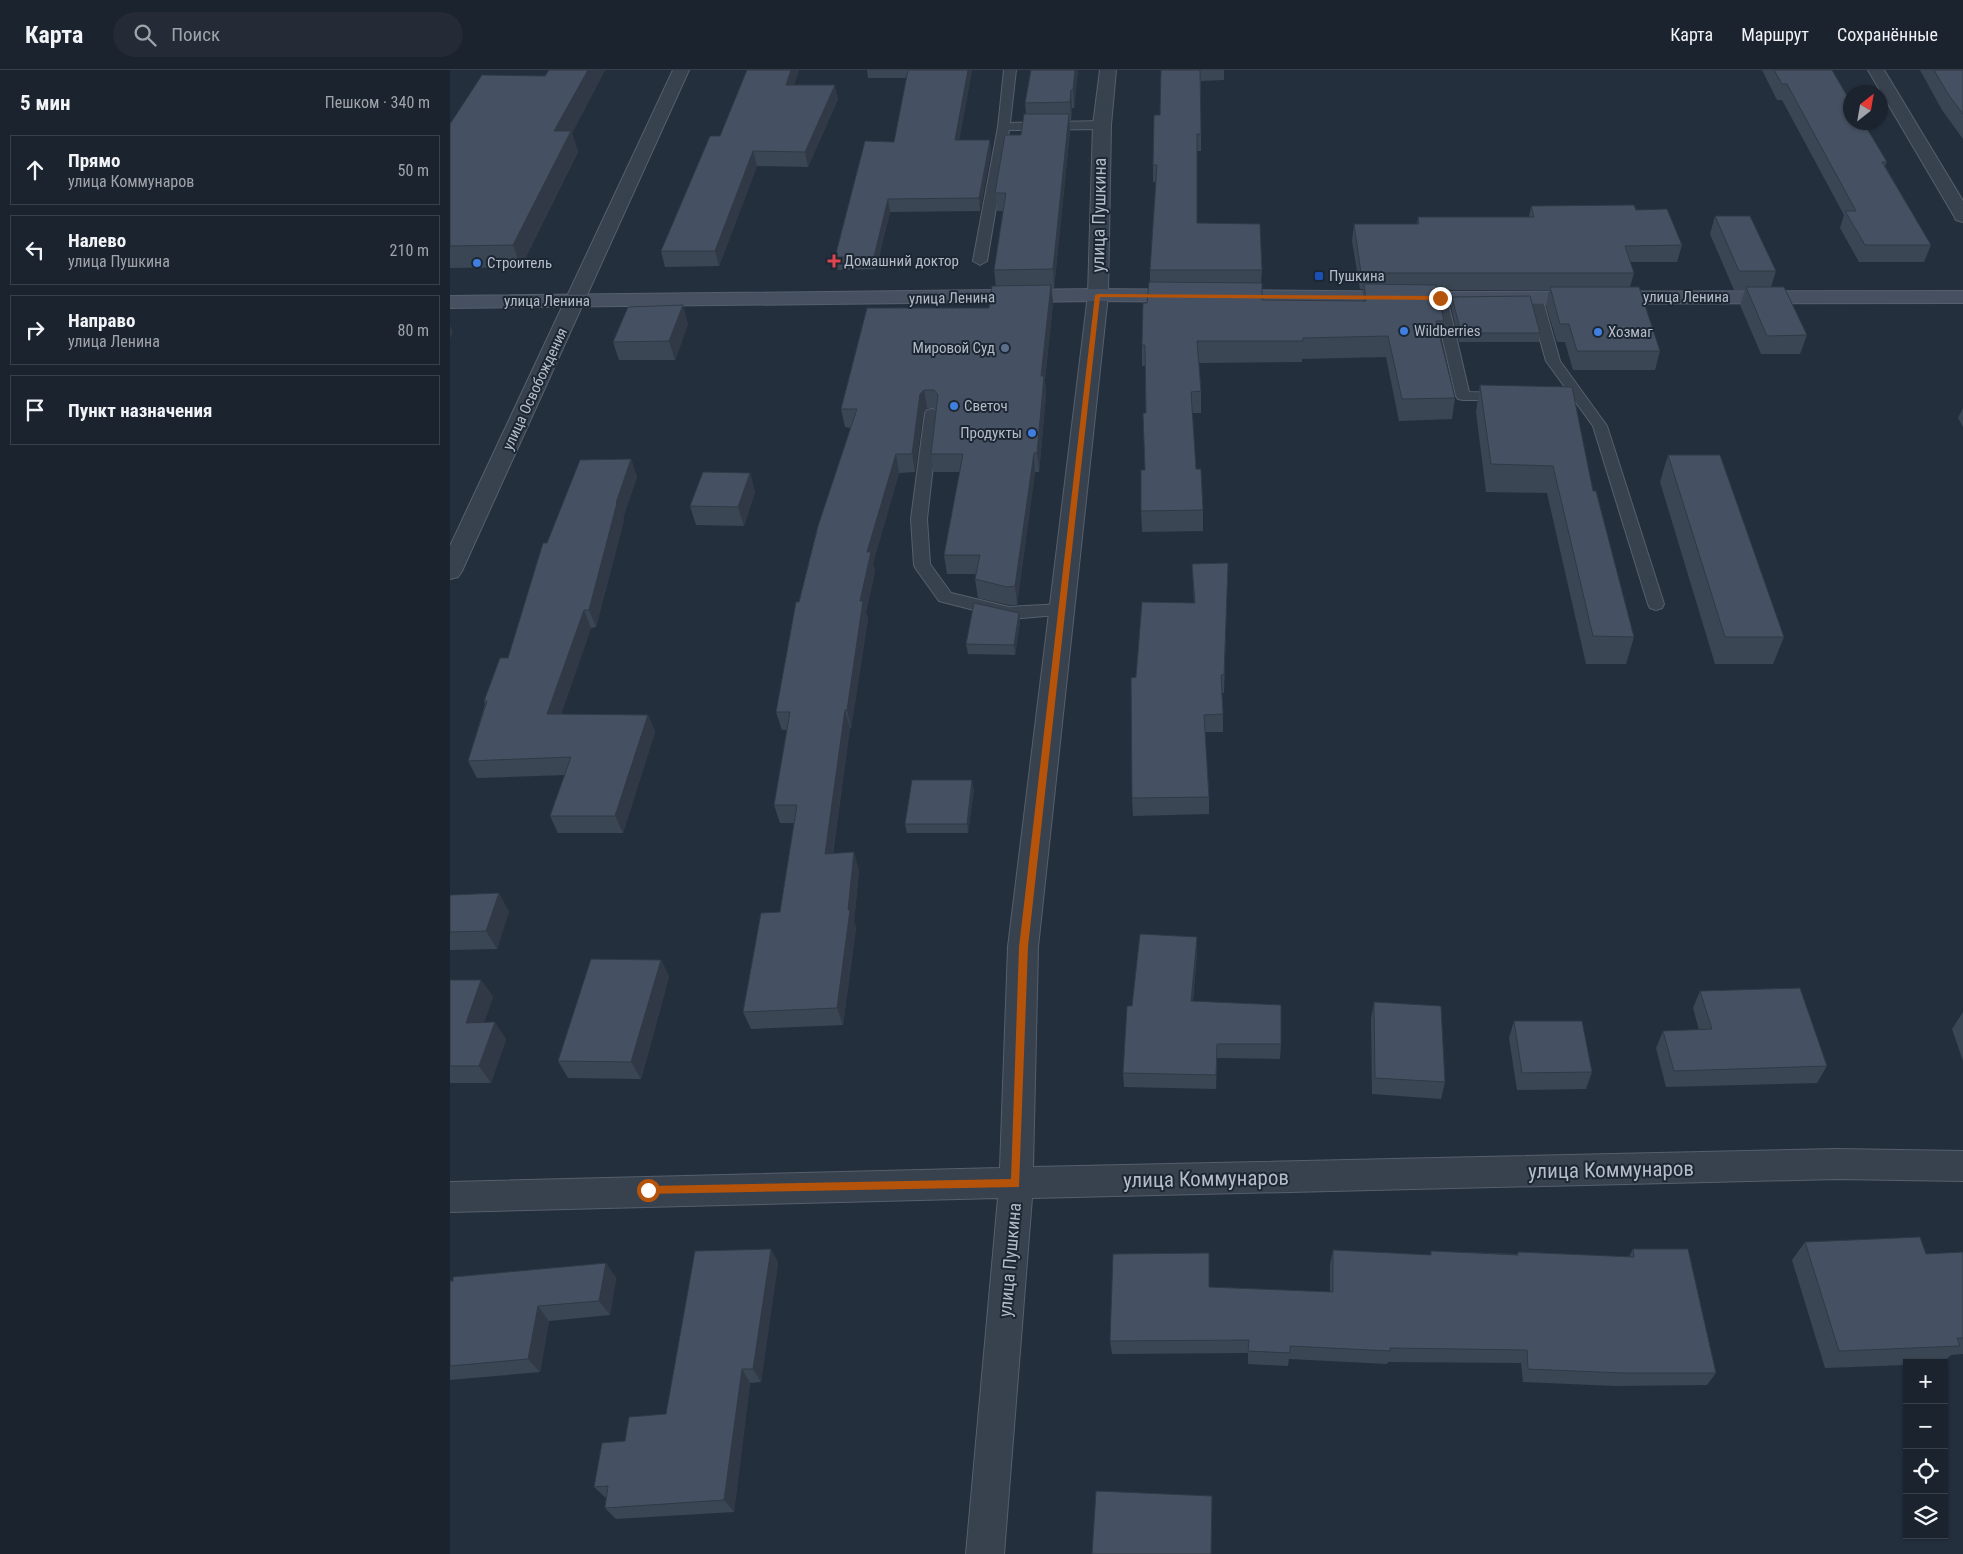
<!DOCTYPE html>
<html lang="ru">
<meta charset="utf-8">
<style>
body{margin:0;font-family:"Roboto Condensed",sans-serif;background:#242b36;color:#f1f3f6}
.controls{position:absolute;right:15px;bottom:15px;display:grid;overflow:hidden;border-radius:0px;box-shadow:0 1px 4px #0004}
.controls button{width:45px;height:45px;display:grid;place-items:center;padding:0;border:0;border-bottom:1px solid #39404a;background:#1b232e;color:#f1f3f6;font:25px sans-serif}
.compass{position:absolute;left:1393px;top:15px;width:45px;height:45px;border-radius:50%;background:#1b232e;box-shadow:0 1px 4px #0004;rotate:31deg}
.stop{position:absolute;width:15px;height:15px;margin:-11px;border:4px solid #b45309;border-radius:50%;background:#fff}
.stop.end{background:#b45309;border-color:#fff;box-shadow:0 1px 5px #0008}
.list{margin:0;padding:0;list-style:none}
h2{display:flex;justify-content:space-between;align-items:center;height:65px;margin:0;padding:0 20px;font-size:21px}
h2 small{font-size:16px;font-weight:400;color:#a0a4aa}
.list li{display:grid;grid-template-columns:32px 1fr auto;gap:15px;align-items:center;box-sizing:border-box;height:70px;margin:0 10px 10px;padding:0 10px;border:1px solid #39404a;border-radius:0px}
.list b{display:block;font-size:19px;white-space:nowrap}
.list p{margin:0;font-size:16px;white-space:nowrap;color:#a0a4aa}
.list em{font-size:16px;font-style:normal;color:#a0a4aa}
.icon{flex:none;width:28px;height:28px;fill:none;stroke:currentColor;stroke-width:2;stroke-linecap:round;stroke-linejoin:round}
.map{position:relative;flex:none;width:1513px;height:1484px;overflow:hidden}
header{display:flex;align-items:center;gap:30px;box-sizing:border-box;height:70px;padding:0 25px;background:#1b232e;border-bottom:1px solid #39404a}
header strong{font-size:24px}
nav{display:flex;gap:28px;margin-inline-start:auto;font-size:18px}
.search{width:350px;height:45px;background:#242b36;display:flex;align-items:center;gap:12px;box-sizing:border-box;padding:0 18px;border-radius:28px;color:#a0a4aa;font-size:19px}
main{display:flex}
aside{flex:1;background:#1b232e}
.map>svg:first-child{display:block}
</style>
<header>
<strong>Карта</strong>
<div class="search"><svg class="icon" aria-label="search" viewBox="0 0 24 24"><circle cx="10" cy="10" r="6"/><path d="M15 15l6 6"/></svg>Поиск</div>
<nav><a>Карта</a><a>Маршрут</a><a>Сохранённые</a></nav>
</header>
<main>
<aside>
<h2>5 мин<small>Пешком · 340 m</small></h2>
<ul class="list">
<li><svg class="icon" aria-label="ahead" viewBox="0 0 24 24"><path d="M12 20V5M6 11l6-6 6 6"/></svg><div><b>Прямо</b><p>улица Коммунаров</p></div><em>50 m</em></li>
<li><svg class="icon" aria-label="left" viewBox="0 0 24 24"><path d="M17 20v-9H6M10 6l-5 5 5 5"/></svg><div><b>Налево</b><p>улица Пушкина</p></div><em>210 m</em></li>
<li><svg class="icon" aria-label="right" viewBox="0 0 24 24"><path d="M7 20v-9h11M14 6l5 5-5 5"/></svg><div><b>Направо</b><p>улица Ленина</p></div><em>80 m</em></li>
<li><svg class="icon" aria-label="arrive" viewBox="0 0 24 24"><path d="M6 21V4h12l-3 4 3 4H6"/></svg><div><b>Пункт назначения</b></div></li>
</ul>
</aside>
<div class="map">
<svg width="1513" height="1484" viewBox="0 0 1513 1484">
<rect width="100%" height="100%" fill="#242f3e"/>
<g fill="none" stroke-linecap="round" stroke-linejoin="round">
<!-- service casing -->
<g stroke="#565f6c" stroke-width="2">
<g id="service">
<path d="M 554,0 L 566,0 L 560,53 L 652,51 L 658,55 L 652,59 L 559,60 L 537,191 L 530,195 L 523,191 L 548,57 Z"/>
<path d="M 1085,223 L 1092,227 L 1110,291 L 1157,356 L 1214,534 L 1212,538 L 1206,540 L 1200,538 L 1198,534 L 1143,356 L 1096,291 L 1078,227 Z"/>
<path d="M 990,224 L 997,228 L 1019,322 L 1053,323 L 1058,324 L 1060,327 L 1058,330 L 1013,330 L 1008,329 L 1006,326 L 983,228 Z"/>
<path d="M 482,339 L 487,340 L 489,343 L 477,449 L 480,494 L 501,523 L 559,537 L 612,534 L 618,536 L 620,540 L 618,544 L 559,549 L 489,531 L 466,499 L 464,495 L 461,449 L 475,343 L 477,340 Z"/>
</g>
</g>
<!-- minor casing -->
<g stroke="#565f6c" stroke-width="2">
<g id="minor">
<path d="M 223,0 L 239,0 L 12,501 L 8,507 L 0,509 L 0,476 Z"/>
<path d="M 650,0 L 666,0 L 661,55 L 658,225 L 588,877 L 583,1097 L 1387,1079 L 1513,1081 L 1513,1111 L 1387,1109 L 582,1128 L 554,1484 L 516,1484 L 548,1128 L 0,1142 L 0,1112 L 550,1098 L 558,877 L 638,225 L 643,55 Z"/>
<path d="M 1418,0 L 1434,0 L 1513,131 L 1513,152 L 1506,150 L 1504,146 Z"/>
</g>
</g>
<!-- secondary casing -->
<g stroke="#565f6c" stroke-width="2">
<path id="secondary" d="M 648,219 L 990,222 L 1513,221 L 1513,233 L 990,234 L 648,231 L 0,238 L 0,226 Z"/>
</g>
<!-- service -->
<use href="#service" fill="#38414e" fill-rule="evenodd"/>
<!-- minor -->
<use href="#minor" fill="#38414e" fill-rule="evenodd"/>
<!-- secondary -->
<use href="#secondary" fill="#465061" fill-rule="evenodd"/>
</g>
<!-- wall -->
<g fill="#3b4654">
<path d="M 155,0 L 122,63 L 128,82 L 71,197 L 0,198 L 0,54 L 95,6 Z"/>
<path d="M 297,0 L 349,0 L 344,15 L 388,29 L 358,97 L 307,96 L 269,196 L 215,197 L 211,181 L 270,66 Z"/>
<path d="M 417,0 L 522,0 L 509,70 L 540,70 L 541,82 L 530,141 L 440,142 L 426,199 L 387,200 L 385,187 L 444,72 L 457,8 L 418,8 Z"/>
<path d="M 581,0 L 628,0 L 624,38 L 622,38 L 621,50 L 619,50 L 620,61 L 604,218 L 602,218 L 603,233 L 595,310 L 596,325 L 589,402 L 585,402 L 567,535 L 559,535 L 528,528 L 525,509 L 526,504 L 497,504 L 494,485 L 510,402 L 484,402 L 481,384 L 486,338 L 477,338 L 473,343 L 465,402 L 449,403 L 423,493 L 425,501 L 416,542 L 418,549 L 401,658 L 400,658 L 383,783 L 409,800 L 404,852 L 406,858 L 393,955 L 301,959 L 293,942 L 330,842 L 344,753 L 330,753 L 324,735 L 337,660 L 332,660 L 326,642 L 349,532 L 401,358 L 395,357 L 391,339 L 539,238 L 546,216 L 544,200 L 553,141 L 547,141 L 545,123 L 571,65 L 576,44 L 575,33 Z"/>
<path d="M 711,0 L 774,0 L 774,10 L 751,11 L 751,81 L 747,81 L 747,153 L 812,200 L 811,213 L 812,230 L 912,231 L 913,219 L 910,219 L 902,171 L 904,154 L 967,154 L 968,147 L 1079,147 L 1081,136 L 1186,140 L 1232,175 L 1227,192 L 1180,192 L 1184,203 L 1180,217 L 1210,281 L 1205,300 L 1123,300 L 1115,272 L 1107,272 L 1096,236 L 1099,220 L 987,220 L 994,251 L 991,272 L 1005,328 L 1002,349 L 949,351 L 936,287 L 852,289 L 852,292 L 749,293 L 751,321 L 751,343 L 742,343 L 746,399 L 753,440 L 753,461 L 692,462 L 691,441 L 695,400 L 696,343 L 695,296 L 692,296 L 692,275 L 700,212 L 700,200 L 706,112 L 703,112 L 703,95 L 710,45 Z"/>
<path d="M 1312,0 L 1382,0 L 1437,92 L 1435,96 L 1481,175 L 1474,192 L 1409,192 L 1390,158 L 1394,145 L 1332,30 L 1327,30 Z"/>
<path d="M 1470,0 L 1513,0 L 1513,69 L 1492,40 Z"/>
<path d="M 1265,146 L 1326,201 L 1321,217 L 1357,265 L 1350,284 L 1311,284 L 1290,235 L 1295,220 L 1284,220 L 1260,164 Z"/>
<path d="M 1002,227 L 1090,263 L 1089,272 L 1009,272 L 1001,236 Z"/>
<path d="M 238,254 L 225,290 L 169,290 L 163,272 Z"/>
<path d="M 1030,315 L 1143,421 L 1184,567 L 1176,594 L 1136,594 L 1097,423 L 1036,422 L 1026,342 Z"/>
<path d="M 1513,338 L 1513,357 L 1508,348 Z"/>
<path d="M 1218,385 L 1334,567 L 1323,594 L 1265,594 L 1210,412 Z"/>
<path d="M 181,389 L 187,407 L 173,448 L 174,450 L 146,557 L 141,558 L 111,644 L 198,645 L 205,662 L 173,763 L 108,763 L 100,746 L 115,705 L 27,708 L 18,691 L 35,634 L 34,631 L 58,588 L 97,473 Z"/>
<path d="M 300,403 L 305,422 L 294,456 L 246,455 L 240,436 Z"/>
<path d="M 778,493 L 774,623 L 772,623 L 773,644 L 773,662 L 755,662 L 759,727 L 759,744 L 683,746 L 682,728 L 686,607 L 744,533 L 742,494 Z"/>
<path d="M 569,543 L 570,553 L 565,585 L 518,584 L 516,574 Z"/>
<path d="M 524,719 L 518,763 L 457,763 L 455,754 Z"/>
<path d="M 0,825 L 59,841 L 47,879 L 0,880 Z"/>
<path d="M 747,867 L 747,882 L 743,931 L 831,974 L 830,989 L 767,988 L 766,1019 L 674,1017 L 673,1003 L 682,936 Z"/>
<path d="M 211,890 L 219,907 L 191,1009 L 118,1008 L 108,991 Z"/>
<path d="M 0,910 L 31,910 L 43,927 L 34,952 L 56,969 L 41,1013 L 0,1013 Z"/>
<path d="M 1250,921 L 1377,996 L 1367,1013 L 1216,1017 L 1206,978 L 1213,961 L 1249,960 L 1243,938 Z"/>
<path d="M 924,932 L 995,1012 L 991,1029 L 922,1024 L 921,949 Z"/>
<path d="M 1513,942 L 1513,991 L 1502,959 Z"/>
<path d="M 1064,951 L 1142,1002 L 1136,1019 L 1067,1020 L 1059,968 Z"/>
<path d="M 1355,1172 L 1476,1184 L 1513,1182 L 1513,1284 L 1501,1285 L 1493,1293 L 1457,1293 L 1457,1295 L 1375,1298 L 1342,1190 Z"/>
<path d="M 321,1179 L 328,1193 L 311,1312 L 300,1313 L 284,1442 L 166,1449 L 155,1438 L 156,1428 L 144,1417 L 175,1371 L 216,1344 Z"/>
<path d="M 1183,1179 L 1266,1303 L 1257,1315 L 1165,1316 L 1073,1312 L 1071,1293 L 938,1292 L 937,1294 L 839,1289 L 838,1296 L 798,1294 L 798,1283 L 662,1284 L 660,1271 L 759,1217 L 880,1222 L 880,1194 L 883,1180 L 980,1185 L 981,1181 L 1067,1184 L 1068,1182 L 1179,1187 Z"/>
<path d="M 156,1193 L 166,1208 L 160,1245 L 99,1251 L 90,1302 L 0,1310 L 0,1211 Z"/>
</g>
<!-- shaded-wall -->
<g fill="#303945">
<path d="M 138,0 L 155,0 L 122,63 L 128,82 L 71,197 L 63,175 L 104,61 Z"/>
<path d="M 341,0 L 349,0 L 339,29 L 336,15 Z"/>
<path d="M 518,0 L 522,0 L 507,83 L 505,70 Z"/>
<path d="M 625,0 L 628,0 L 624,38 L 623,20 Z"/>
<path d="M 385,15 L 388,29 L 358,97 L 355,82 Z"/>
<path d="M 621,20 L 622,38 L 621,50 L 620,32 Z"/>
<path d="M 619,44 L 620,61 L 604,218 L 603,199 Z"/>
<path d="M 540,70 L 541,82 L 530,141 L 529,128 Z"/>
<path d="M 303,81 L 307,96 L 269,196 L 265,181 Z"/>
<path d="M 438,129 L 440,142 L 426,199 L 424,187 Z"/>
<path d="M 601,215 L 603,233 L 595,310 L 596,325 L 589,402 L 587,383 L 591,306 Z"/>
<path d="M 233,235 L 238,254 L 225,290 L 219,271 Z"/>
<path d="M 0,255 L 3,262 L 0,269 Z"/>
<path d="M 474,320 L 477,338 L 473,343 L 465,402 L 462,384 L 470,324 Z"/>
<path d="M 584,383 L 585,402 L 567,535 L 565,516 Z"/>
<path d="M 446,384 L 449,403 L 423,493 L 425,501 L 416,542 L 418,549 L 401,658 L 397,640 L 417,482 Z"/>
<path d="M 181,389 L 187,407 L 173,448 L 174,450 L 146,557 L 139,540 L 166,433 Z"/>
<path d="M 300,403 L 305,422 L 294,456 L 288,437 Z"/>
<path d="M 134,540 L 141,558 L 105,662 L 97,644 Z"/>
<path d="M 569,543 L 570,553 L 565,585 L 564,575 Z"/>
<path d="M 395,640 L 400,658 L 380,801 L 375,784 Z"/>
<path d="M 198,645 L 205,662 L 173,763 L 165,746 Z"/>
<path d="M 522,710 L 524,719 L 518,763 L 517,754 Z"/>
<path d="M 404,782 L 409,800 L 404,852 L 406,858 L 393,955 L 387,938 Z"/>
<path d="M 49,823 L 59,841 L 47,879 L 36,861 Z"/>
<path d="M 747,867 L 747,882 L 741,946 L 741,931 Z"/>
<path d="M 211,890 L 219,907 L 191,1009 L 181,992 Z"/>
<path d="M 31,910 L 43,927 L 28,969 L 16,953 Z"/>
<path d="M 45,952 L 56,969 L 41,1013 L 29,996 Z"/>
<path d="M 321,1179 L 328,1193 L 311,1312 L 303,1299 Z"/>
<path d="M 156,1193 L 166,1208 L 160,1245 L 149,1231 Z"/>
<path d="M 88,1236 L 99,1251 L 90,1302 L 78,1289 Z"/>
<path d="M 292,1299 L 300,1313 L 284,1442 L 274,1430 Z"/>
</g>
<!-- building -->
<g fill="#455162" stroke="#303945">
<path d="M 99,0 L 138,0 L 104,61 L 121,61 L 63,175 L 0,176 L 0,54 L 32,5 L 95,6 Z"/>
<path d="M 297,0 L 341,0 L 336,15 L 385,15 L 355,82 L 303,81 L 265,181 L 211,181 L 260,66 L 270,66 Z"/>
<path d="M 458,0 L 518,0 L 505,70 L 540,70 L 529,128 L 438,129 L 424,187 L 385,187 L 415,71 L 444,72 Z"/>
<path d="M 581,0 L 625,0 L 623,20 L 621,20 L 620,32 L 575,33 Z"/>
<path d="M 711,0 L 750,0 L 751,64 L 747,64 L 747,153 L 810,154 L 812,200 L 700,200 L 707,95 L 703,95 L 704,45 L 710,45 Z"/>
<path d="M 1324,0 L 1382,0 L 1400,31 L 1400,52 L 1413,52 L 1437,92 L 1432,92 L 1481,175 L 1415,175 L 1395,141 L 1406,141 L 1337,14 L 1332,14 Z"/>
<path d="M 1484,0 L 1513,0 L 1513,44 L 1498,24 Z"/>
<path d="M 574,44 L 619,44 L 603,199 L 544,200 L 556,123 L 545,123 L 555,65 L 571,65 Z"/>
<path d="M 1184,135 L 1186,140 L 1217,139 L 1232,175 L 1175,176 L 1184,203 L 911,203 L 904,154 L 969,154 L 968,147 L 1084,147 L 1081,136 Z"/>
<path d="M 1265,146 L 1300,146 L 1326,201 L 1289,201 Z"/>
<path d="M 699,212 L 812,213 L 812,230 L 916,231 L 914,214 L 986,215 L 994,251 L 986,251 L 1005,328 L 952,329 L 938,266 L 853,268 L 853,271 L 747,271 L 751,321 L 741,322 L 746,399 L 751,399 L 753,440 L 691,441 L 691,400 L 695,400 L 693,343 L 696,343 L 695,275 L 692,275 L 693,233 L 697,233 Z"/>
<path d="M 601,215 L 591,306 L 594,306 L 587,383 L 584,383 L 565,516 L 557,517 L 525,509 L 530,485 L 494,485 L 513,384 L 481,384 L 488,325 L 484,320 L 474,320 L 470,324 L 462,384 L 446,384 L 417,482 L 421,482 L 410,531 L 413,531 L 397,640 L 395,640 L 375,784 L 404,782 L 398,840 L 400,840 L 387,938 L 293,942 L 311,843 L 330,842 L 347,735 L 324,735 L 340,642 L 326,642 L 346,532 L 349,532 L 368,456 L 407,339 L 391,339 L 417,238 L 539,238 L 542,216 Z"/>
<path d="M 1100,217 L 1189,217 L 1210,281 L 1127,281 L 1119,254 L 1110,254 Z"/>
<path d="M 1296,217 L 1334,217 L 1357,265 L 1317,266 Z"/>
<path d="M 1080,226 L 1090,263 L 1011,263 L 1002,227 Z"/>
<path d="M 233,235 L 219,271 L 163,272 L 178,237 Z"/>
<path d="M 1030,315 L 1122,317 L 1143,421 L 1146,421 L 1184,567 L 1143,566 L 1103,396 L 1041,394 Z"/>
<path d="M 1218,385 L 1270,385 L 1334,567 L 1275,567 Z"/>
<path d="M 181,389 L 166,433 L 167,433 L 139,540 L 134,540 L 97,644 L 198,645 L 165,746 L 100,746 L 121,687 L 18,691 L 37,631 L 34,631 L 50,588 L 58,588 L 93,473 L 97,473 L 130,390 Z"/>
<path d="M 253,402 L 300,403 L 288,437 L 240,436 Z"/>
<path d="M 778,493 L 774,605 L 771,605 L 773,644 L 754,645 L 759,727 L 682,728 L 681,608 L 686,607 L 692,532 L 745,533 L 742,494 Z"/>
<path d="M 524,533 L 569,543 L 564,575 L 516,574 Z"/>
<path d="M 462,710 L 522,710 L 517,754 L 455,754 Z"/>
<path d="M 49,823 L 36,861 L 0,862 L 0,825 Z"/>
<path d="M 690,864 L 747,867 L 741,931 L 831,935 L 831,974 L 767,974 L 766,1005 L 673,1003 L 677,936 L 682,936 Z"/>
<path d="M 141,889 L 211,890 L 181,992 L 108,991 Z"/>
<path d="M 0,910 L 31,910 L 16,953 L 45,952 L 29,996 L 0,996 Z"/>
<path d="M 1350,918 L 1377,996 L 1224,1001 L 1213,961 L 1262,959 L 1250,921 Z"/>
<path d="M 924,932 L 991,936 L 995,1012 L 925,1008 Z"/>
<path d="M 1064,951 L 1132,951 L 1142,1002 L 1072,1003 Z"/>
<path d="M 1470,1167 L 1476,1184 L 1513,1182 L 1513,1268 L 1507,1268 L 1510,1276 L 1389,1281 L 1355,1172 Z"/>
<path d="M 321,1179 L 303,1299 L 292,1299 L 274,1430 L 155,1438 L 158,1416 L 144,1417 L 152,1373 L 175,1371 L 179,1347 L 216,1344 L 245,1181 Z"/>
<path d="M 1183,1179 L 1238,1179 L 1266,1303 L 1173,1303 L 1078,1299 L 1077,1280 L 940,1278 L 940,1281 L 840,1276 L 840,1283 L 798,1281 L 799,1270 L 660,1271 L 663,1184 L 759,1183 L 759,1217 L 883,1222 L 883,1180 L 981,1185 L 981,1181 L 1068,1185 L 1068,1182 L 1184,1187 Z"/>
<path d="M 156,1193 L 149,1231 L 88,1236 L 78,1289 L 0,1296 L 0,1211 L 3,1211 L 3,1207 Z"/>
<path d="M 646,1421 L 762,1426 L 761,1484 L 642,1484 Z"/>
</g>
<!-- route -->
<path fill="#b45309" d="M 648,224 L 990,226 L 993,228 L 990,230 L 650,227 L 578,877 L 569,1117 L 195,1124 L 193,1120 L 198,1116 L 561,1109 L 569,877 L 645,225 Z"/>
<!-- markers -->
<path fill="#e0444e" stroke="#1d2633" stroke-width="2" d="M381.5 183.5h5v5h5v5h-5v5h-5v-5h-5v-5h5z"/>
<g fill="#3f7fe0" stroke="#1d2633" stroke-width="2">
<circle cx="27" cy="193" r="5"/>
<circle cx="954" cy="261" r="5"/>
<circle cx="1148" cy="262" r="5"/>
<circle cx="504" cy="336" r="5"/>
<circle cx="582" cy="363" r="5"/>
</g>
<rect fill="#1a4fb4" stroke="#1d2633" stroke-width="2" x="864" y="201" width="10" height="10" rx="2.5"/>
<circle fill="#5c6f8a" stroke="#1d2633" stroke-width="2" cx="555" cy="278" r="5"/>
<g text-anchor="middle" stroke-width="4" stroke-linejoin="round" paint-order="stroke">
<!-- far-poi labels -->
<g font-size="15" fill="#b4bcc9" stroke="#1d2633" text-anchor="start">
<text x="394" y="196">Домашний доктор</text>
<text x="37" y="198">Строитель</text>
<text x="879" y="211">Пушкина</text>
<text x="964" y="266">Wildberries</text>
<text x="1158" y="267">Хозмаг</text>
<text x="545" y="283" text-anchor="end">Мировой Суд</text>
<text x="514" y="341">Светоч</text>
<text x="572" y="368" text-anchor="end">Продукты</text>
</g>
<!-- far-street labels -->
<g font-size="15" fill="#b4bcc9" stroke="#1d2633">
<text x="1236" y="232">улица Ленина</text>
<text transform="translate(502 228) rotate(-1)" y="5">улица Ленина</text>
<text x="97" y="236">улица Ленина</text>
<text transform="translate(85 319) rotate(-65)" y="5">улица Освобождения</text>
</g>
<!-- street labels -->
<g font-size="18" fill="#b4bcc9" stroke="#1d2633">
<text transform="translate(649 145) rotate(-89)" y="6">улица Пушкина</text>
<text transform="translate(560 1190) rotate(-85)" y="6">улица Пушкина</text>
</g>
<!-- near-street labels -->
<g font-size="21" fill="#b4bcc9" stroke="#1d2633">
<text transform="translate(1161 1100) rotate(-1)" y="7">улица Коммунаров</text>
<text transform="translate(756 1109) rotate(-1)" y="7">улица Коммунаров</text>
</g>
</g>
</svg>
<div class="controls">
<button>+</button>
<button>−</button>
<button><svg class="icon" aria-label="locate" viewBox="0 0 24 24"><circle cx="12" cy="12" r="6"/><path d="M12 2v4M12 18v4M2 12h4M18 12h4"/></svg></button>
<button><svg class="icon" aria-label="layers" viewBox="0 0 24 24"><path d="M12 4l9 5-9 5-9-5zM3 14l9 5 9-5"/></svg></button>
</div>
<svg class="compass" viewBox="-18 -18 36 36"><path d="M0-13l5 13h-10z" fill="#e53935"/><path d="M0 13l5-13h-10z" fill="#a0a4aa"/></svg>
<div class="stop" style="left:198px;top:1120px"></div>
<div class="stop end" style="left:990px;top:228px"></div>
</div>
</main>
